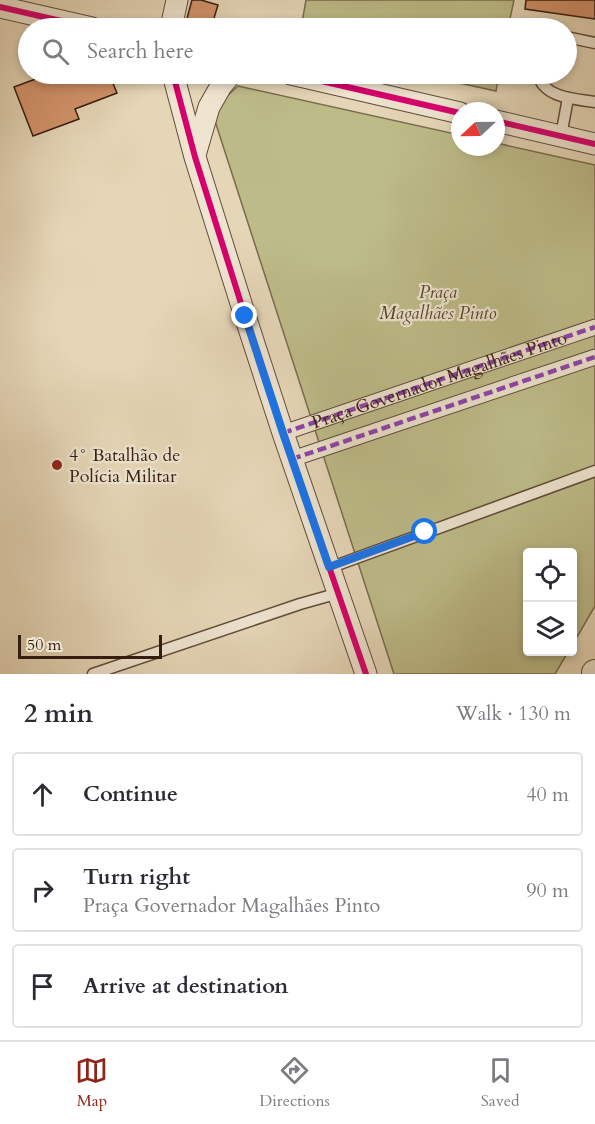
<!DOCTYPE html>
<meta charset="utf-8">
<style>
body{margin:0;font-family:Cardo,serif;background:#f2f2f3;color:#2b2b33}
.controls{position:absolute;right:18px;bottom:18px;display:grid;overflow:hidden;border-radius:6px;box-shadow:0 3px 9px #0003}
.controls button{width:54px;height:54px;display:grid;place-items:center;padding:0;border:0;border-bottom:2px solid #e1e1e2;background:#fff;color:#2b2b33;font:30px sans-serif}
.compass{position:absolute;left:451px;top:102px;width:54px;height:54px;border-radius:50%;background:#fff;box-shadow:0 3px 9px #0003;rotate:248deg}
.scale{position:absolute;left:18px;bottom:15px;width:144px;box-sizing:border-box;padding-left:6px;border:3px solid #361d12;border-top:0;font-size:16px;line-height:21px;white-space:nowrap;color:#361d12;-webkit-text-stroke:4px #eee4d0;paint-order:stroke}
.stop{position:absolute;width:18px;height:18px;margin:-14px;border:4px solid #1a73e8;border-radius:50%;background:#fff}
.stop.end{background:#1a73e8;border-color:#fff;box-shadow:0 2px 6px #0008}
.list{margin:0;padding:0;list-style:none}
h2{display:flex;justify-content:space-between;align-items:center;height:78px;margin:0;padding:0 24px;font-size:26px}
h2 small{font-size:20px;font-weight:400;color:#7c7c81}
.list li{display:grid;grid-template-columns:39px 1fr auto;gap:18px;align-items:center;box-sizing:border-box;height:84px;margin:0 12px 12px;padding:0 12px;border:2px solid #e1e1e2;border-radius:6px}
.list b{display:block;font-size:22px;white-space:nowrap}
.list p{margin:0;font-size:20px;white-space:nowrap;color:#7c7c81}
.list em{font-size:20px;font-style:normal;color:#7c7c81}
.icon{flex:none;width:33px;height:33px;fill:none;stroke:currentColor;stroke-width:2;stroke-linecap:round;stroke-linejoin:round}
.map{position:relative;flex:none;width:595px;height:674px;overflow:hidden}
.search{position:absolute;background:#fff;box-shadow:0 3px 9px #0003;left:18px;right:18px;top:18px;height:66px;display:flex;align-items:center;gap:15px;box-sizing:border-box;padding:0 21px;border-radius:33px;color:#7c7c81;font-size:22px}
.sheet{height:366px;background:#fff}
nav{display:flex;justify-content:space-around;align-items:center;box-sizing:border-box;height:84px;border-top:2px solid #e1e1e2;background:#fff;font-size:16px;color:#7c7c81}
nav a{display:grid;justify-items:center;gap:3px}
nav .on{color:#8f2418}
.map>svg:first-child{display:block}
</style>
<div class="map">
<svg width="595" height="674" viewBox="0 0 595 674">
<rect width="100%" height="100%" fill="#e5d6b7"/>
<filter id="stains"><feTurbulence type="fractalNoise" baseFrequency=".00333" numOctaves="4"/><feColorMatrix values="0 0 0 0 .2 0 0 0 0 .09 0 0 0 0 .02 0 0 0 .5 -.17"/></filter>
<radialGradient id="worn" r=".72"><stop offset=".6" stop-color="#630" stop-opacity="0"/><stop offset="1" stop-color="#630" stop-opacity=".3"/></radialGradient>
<!-- green -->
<g fill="#bdbc89" stroke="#7a6c4e" stroke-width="1.5">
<path d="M 306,0 L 514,0 L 508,28 L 301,28 Z"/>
<path d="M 418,74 L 499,74 L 496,91 Z"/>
<path d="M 238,86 L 460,135 L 460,147 L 496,147 L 496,143 L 595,165 L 595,606 L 573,644 L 572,552 L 528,552 L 528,652 L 568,652 L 555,674 L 394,674 L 214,118 L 224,99 Z"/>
</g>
<!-- building -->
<g fill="#d3936b" stroke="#361d12" stroke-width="1.5">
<path d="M 192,0 L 201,0 L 218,5 L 211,28 L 194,28 L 185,26 Z"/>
<path d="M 526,0 L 595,0 L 595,19 L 525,9 Z"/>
<path d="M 49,74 L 62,74 L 65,80 L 82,74 L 109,74 L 117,93 L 75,109 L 79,119 L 33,136 L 14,87 Z"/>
</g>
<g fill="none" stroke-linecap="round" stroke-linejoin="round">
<!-- service casing -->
<g stroke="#624b3b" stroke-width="13">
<g id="service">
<path d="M 566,37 L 595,43"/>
<path d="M 538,74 C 543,98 575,99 595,102"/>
<path d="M 561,136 L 568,98"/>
<path d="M 329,568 L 595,471"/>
<path d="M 93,674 L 300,604 L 339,593"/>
</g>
</g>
<!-- pedestrian casing -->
<g stroke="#624b3b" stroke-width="17">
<g id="pedestrian">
<path id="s1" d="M 283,433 L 595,327"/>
<path d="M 292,459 L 595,357"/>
</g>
</g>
<!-- minor casing -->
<g stroke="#624b3b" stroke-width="23">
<g id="minor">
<path d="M 0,7 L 92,28"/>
<path d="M 171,28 L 177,0"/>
<path d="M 173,74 L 195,157 L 245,316 L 283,433 L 366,674"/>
<path d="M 291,74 L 460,113"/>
<path d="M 496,121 L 595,144"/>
<path d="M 195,155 L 209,107 L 221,86 L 231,74"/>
</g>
</g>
<!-- tertiary casing -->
<g stroke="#624b3b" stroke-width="28">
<path id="tertiary" d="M 595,674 L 595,673"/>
</g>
<!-- service -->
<use href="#service" stroke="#eee4d0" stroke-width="10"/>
<!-- pedestrian -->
<use href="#pedestrian" stroke="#eee4d0" stroke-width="15"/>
<!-- minor -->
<use href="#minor" stroke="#eee4d0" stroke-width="21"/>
<!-- tertiary -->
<use href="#tertiary" stroke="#eee4d0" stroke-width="26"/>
<!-- quiet -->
<g stroke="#8e44ad" stroke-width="4.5" stroke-dasharray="9 4.5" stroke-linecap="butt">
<path d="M 283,433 L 595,327"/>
<path d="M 292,459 L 595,357"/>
</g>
<!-- cycleway casing -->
<g stroke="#eee4d0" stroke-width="10">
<g id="cycleway">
<path d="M 0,7 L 92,28"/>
<path d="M 173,74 L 195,157 L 245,316 L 283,433 L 366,674"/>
<path d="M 291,74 L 460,113"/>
<path d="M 496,121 L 595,144"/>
</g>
</g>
<!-- cycleway -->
<use href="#cycleway" stroke="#d6006c" stroke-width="6"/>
</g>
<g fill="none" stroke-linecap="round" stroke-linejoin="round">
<!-- route -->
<path stroke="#1a73e8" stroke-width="8" d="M 245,316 L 283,433 L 329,567 L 425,532"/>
</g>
<!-- markers -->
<circle fill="#8f2418" stroke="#eee4d0" stroke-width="2" cx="57" cy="465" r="6"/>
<g text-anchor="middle" stroke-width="4.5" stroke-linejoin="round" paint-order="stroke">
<!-- park labels -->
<g font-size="18" font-style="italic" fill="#584530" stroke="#eee4d0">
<text x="438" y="298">Praça<tspan x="438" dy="21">Magalhães Pinto</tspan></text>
</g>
<!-- street labels -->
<g font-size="18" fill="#361d12" stroke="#eee4d0">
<text dy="6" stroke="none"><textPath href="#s1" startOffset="165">Praça Governador Magalhães Pinto</textPath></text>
</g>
<!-- poi labels -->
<g font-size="18" fill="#361d12" stroke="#eee4d0" text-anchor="start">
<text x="69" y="461">4° Batalhão de<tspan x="69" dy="21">Polícia Militar</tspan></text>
</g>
</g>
<rect width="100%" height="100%" filter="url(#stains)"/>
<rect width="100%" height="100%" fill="url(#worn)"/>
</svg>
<div class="controls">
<button><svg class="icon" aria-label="locate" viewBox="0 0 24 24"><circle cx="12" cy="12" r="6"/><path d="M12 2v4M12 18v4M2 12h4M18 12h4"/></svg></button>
<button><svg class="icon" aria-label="layers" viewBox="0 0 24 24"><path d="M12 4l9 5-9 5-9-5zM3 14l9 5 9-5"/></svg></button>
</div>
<svg class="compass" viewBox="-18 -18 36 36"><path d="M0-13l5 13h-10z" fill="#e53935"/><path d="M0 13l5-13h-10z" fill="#7c7c81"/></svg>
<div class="scale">50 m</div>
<div class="stop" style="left:425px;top:532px"></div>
<div class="stop end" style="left:245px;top:316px"></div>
<div class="search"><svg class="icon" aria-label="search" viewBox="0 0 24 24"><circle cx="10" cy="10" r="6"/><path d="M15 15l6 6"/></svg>Search here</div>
</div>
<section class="sheet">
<h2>2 min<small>Walk · 130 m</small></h2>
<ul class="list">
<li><svg class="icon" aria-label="ahead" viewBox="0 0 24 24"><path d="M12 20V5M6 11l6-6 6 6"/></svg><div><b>Continue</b></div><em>40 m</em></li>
<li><svg class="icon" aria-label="right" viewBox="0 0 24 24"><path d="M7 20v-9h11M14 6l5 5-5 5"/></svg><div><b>Turn right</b><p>Praça Governador Magalhães Pinto</p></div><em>90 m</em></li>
<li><svg class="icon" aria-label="arrive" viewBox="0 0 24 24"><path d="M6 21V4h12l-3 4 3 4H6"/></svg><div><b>Arrive at destination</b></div></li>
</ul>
</section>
<nav>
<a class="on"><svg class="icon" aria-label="map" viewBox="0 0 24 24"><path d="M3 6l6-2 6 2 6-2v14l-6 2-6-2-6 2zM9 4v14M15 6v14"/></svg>Map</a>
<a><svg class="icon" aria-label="directions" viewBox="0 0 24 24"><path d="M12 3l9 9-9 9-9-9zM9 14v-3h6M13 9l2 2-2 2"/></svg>Directions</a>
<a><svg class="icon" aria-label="saved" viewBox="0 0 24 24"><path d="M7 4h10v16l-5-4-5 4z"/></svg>Saved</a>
</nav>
